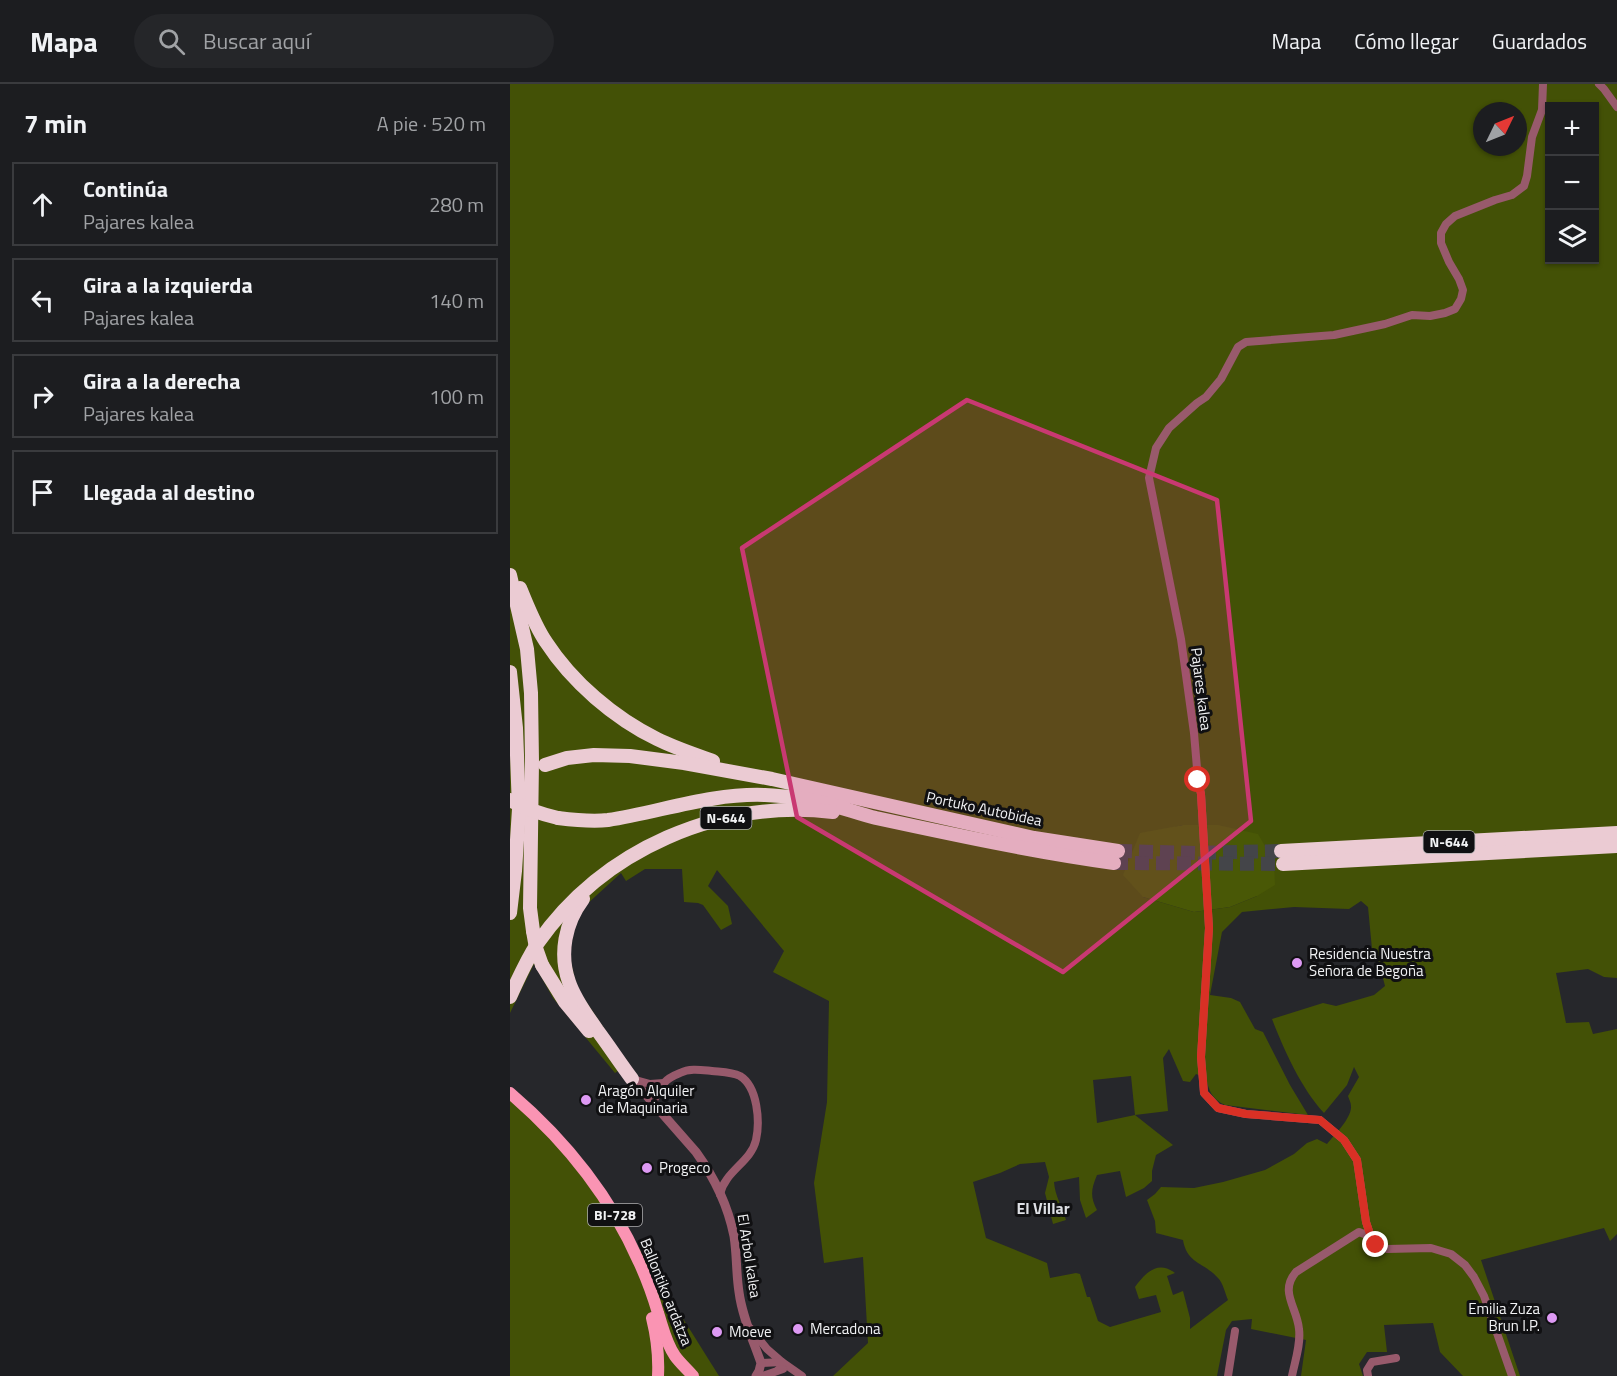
<!DOCTYPE html>
<html lang="es">
<meta charset="utf-8">
<style>
body{margin:0;font-family:"Titillium Web",sans-serif;background:#252629;color:#f1f3f6}
.controls{position:absolute;right:18px;top:18px;display:grid;overflow:hidden;border-radius:0px;box-shadow:0 2px 4px #0004}
.controls button{width:54px;height:54px;display:grid;place-items:center;padding:0;border:0;border-bottom:2px solid #3a3b3e;background:#1c1d20;color:#f1f3f6;font:30px sans-serif}
.compass{position:absolute;left:963px;top:18px;width:54px;height:54px;border-radius:50%;background:#1c1d20;box-shadow:0 2px 4px #0004;rotate:47deg}
.stop{position:absolute;width:18px;height:18px;margin:-14px;border:4px solid #d93025;border-radius:50%;background:#fff}
.stop.end{background:#d93025;border-color:#fff;box-shadow:0 2px 6px #0008}
.list{margin:0;padding:0;list-style:none}
h2{display:flex;justify-content:space-between;align-items:center;height:78px;margin:0;padding:0 24px;font-size:26px}
h2 small{font-size:20px;font-weight:400;color:#a0a2a5}
.list li{display:grid;grid-template-columns:39px 1fr auto;gap:18px;align-items:center;box-sizing:border-box;height:84px;margin:0 12px 12px;padding:0 12px;border:2px solid #3a3b3e;border-radius:0px}
.list b{display:block;font-size:22px;white-space:nowrap}
.list p{margin:0;font-size:20px;white-space:nowrap;color:#a0a2a5}
.list em{font-size:20px;font-style:normal;color:#a0a2a5}
.icon{flex:none;width:33px;height:33px;fill:none;stroke:currentColor;stroke-width:2;stroke-linecap:round;stroke-linejoin:round}
.map{position:relative;flex:none;width:1107px;height:1292px;overflow:hidden}
header{display:flex;align-items:center;gap:36px;box-sizing:border-box;height:84px;padding:0 30px;background:#1c1d20;border-bottom:2px solid #3a3b3e}
header strong{font-size:28px}
nav{display:flex;gap:33px;margin-inline-start:auto;font-size:21px}
.search{width:420px;height:54px;background:#252629;display:flex;align-items:center;gap:15px;box-sizing:border-box;padding:0 21px;border-radius:33px;color:#a0a2a5;font-size:22px}
main{display:flex}
aside{flex:1;background:#1c1d20}
.map>svg:first-child{display:block}
</style>
<header>
<strong>Mapa</strong>
<div class="search"><svg class="icon" aria-label="search" viewBox="0 0 24 24"><circle cx="10" cy="10" r="6"/><path d="M15 15l6 6"/></svg>Buscar aquí</div>
<nav><a>Mapa</a><a>Cómo llegar</a><a>Guardados</a></nav>
</header>
<main>
<aside>
<h2>7 min<small>A pie · 520 m</small></h2>
<ul class="list">
<li><svg class="icon" aria-label="ahead" viewBox="0 0 24 24"><path d="M12 20V5M6 11l6-6 6 6"/></svg><div><b>Continúa</b><p>Pajares kalea</p></div><em>280 m</em></li>
<li><svg class="icon" aria-label="left" viewBox="0 0 24 24"><path d="M17 20v-9H6M10 6l-5 5 5 5"/></svg><div><b>Gira a la izquierda</b><p>Pajares kalea</p></div><em>140 m</em></li>
<li><svg class="icon" aria-label="right" viewBox="0 0 24 24"><path d="M7 20v-9h11M14 6l5 5-5 5"/></svg><div><b>Gira a la derecha</b><p>Pajares kalea</p></div><em>100 m</em></li>
<li><svg class="icon" aria-label="arrive" viewBox="0 0 24 24"><path d="M6 21V4h12l-3 4 3 4H6"/></svg><div><b>Llegada al destino</b></div></li>
</ul>
</aside>
<div class="map">
<svg width="1107" height="1292" viewBox="0 0 1107 1292">
<rect width="100%" height="100%" fill="#26272b"/>
<!-- green -->
<g fill="#435106" fill-rule="evenodd">
<path d="M 0,0 L 1107,0 L 1107,894 L 1094,893 L 1078,885 L 1046,889 L 1056,939 L 1079,938 L 1083,950 L 1107,945 L 1107,1150 L 1100,1157 L 1094,1144 L 971,1176 L 1010,1292 L 953,1292 L 930,1268 L 923,1239 L 874,1241 L 877,1268 L 857,1268 L 849,1280 L 853,1292 L 791,1292 L 796,1256 L 741,1245 L 742,1235 L 722,1237 L 716,1246 L 707,1292 L 323,1292 L 358,1259 L 353,1173 L 314,1179 L 304,1099 L 317,1018 L 319,917 L 263,888 L 274,867 L 207,786 L 198,802 L 218,822 L 222,840 L 211,846 L 193,821 L 188,819 L 174,818 L 172,785 L 135,785 L 116,797 L 111,789 L 76,821 L 67,838 L 61,855 L 60,874 L 67,904 L 118,980 L 105,989 L 43,914 L 24,880 L 0,929 ZM 1040,22 L 1084,22 L 1084,176 L 1040,176 ZM 972,27 L 1008,27 L 1008,63 L 972,63 ZM 673,741 L 747,812 L 720,823 L 684,828 L 633,813 L 657,745 ZM 851,817 L 858,823 L 862,865 L 868,875 L 875,902 L 864,911 L 840,918 L 826,922 L 813,919 L 762,935 C 774,966 791,1004 814,1029 L 837,1001 L 844,983 L 849,993 L 838,1012 C 839,1015 841,1019 841,1022 C 842,1034 824,1051 817,1060 L 807,1055 L 797,1059 L 784,1070 L 755,1086 L 713,1098 L 684,1104 L 651,1103 L 645,1110 L 637,1116 L 645,1137 L 646,1149 L 673,1156 C 677,1180 694,1178 708,1194 C 713,1199 715,1209 718,1216 L 680,1245 L 680,1234 L 673,1207 L 663,1211 L 657,1192 L 665,1189 C 648,1176 636,1188 625,1203 L 629,1215 L 646,1211 L 651,1228 L 600,1243 L 588,1237 L 580,1213 L 577,1213 L 570,1190 L 566,1189 L 540,1194 L 537,1179 L 476,1154 L 463,1098 L 490,1089 L 510,1080 L 535,1078 L 539,1093 L 535,1109 L 543,1140 L 556,1136 C 552,1122 545,1112 544,1098 L 569,1093 L 570,1116 L 576,1134 L 587,1126 C 580,1113 581,1105 587,1091 L 610,1087 L 616,1113 L 634,1104 L 642,1097 L 642,1087 L 646,1071 L 663,1061 L 625,1031 L 658,1027 L 653,974 L 659,965 L 673,997 L 680,998 L 686,990 L 696,994 C 699,1007 702,1015 715,1021 L 798,1031 L 780,1001 L 753,948 L 745,945 L 730,918 L 721,914 L 700,911 L 712,848 L 732,828 L 784,823 L 839,825 ZM 621,992 L 625,1031 L 587,1039 L 583,996 Z"/>
<path d="M 0,1003 L 125,1158 L 209,1292 L 0,1292 Z"/>
</g>
<!-- forest -->
<path fill="#495806" d="M 673,741 L 708,741 L 748,750 L 764,777 L 765,801 L 747,812 L 720,823 L 684,828 L 633,813 L 613,791 L 630,749 Z"/>
<g fill="none" stroke-linecap="round" stroke-linejoin="round">
<!-- motorway-tunnel -->
<g stroke="#444549" stroke-width="14" stroke-dasharray="14 7" stroke-linecap="butt">
<path d="M 608,767 L 686,769 L 771,767"/>
<path d="M 604,779 L 773,780"/>
</g>
<!-- minor -->
<g stroke="#985a6c" stroke-width="8">
<path d="M 1089,0 L 1094,5 L 1107,23"/>
<path d="M 122,995 L 140,1000 L 154,999"/>
<path d="M 142,1018 C 148,1012 149,1005 154,999 C 158,994 165,991 170,989 C 180,984 191,986 202,987 C 211,988 222,988 230,992 C 248,1003 250,1038 246,1056 C 241,1078 215,1087 210,1110"/>
<path d="M 240,1244 L 257,1265 L 272,1278 L 270,1284 L 268,1286"/>
<path d="M 251,1279 L 272,1278 L 292,1292"/>
<path d="M 253,1292 L 273,1285"/>
<path d="M 718,1292 L 725,1247"/>
<path d="M 782,1292 C 785,1277 791,1260 789,1245 C 787,1223 769,1208 786,1188 L 849,1148 L 859,1152 L 861,1155"/>
<path d="M 858,1292 L 857,1286 L 862,1278 L 886,1274"/>
<path d="M 1002,1292 L 974,1212 L 964,1193 L 955,1181 L 941,1170 L 921,1164 L 877,1165 L 866,1161 L 860,1150 L 856,1138 L 847,1076 L 834,1056 L 810,1036 L 736,1030 L 708,1024 L 694,1009 L 691,973 L 699,844 L 691,710 L 688,696 L 684,649 L 671,555 L 639,394 L 646,364 L 659,344 L 687,319 L 696,313 L 711,295 L 728,263 L 736,258 L 824,251 L 875,240 L 902,231 L 920,232 L 935,229 L 945,225 L 951,215 L 953,206 L 949,195 L 939,178 L 931,159 L 931,149 L 936,140 L 945,132 L 985,116 L 1002,111 L 1014,102 L 1017,92 L 1022,53 L 1032,26 L 1033,0"/>
</g>
<!-- tertiary -->
<path stroke="#985a6c" stroke-width="9" d="M 122,995 L 186,1068 C 204,1093 218,1122 224,1152 C 227,1171 226,1189 229,1208 C 232,1232 243,1256 251,1279 L 249,1287 L 246,1292"/>
<!-- primary -->
<g stroke="#fa94b3" stroke-width="12">
<path d="M 0,1009 C 55,1056 100,1112 129,1178 C 137,1195 143,1212 148,1229 C 153,1244 156,1259 165,1272 C 170,1279 177,1285 183,1292"/>
<path d="M 142,1234 C 147,1254 149,1272 148,1292"/>
</g>
<!-- motorway -->
<g stroke="#ebcbd3" stroke-width="14">
<path d="M 0,491 L 17,565 L 21,609 L 22,678 L 20,824 L 23,847"/>
<path d="M 10,504 C 18,523 25,542 36,558 C 62,598 104,634 147,655 C 165,664 184,670 203,677"/>
<path d="M 0,588 L 6,644 L 9,725 L 5,787 L 0,829"/>
<path d="M 35,681 L 57,674 L 84,671 L 120,672 L 174,679 L 262,695 L 524,754 L 608,767"/>
<path d="M 48,734 C 64,736 81,738 98,736 C 150,728 201,709 255,711 C 272,712 289,713 305,717 C 326,721 346,729 366,734 C 445,751 524,768 604,779"/>
<path d="M 771,767 L 1107,749"/>
<path d="M 773,780 L 1107,762"/>
<path d="M 73,815 C 55,839 49,870 59,898 C 65,916 77,931 87,946 C 99,962 110,979 122,995"/>
<path d="M 32,881 L 55,918 L 79,947"/>
<path d="M 0,913 C 8,895 16,877 27,860 C 93,765 209,715 323,728"/>
</g>
<!-- motorway-bridge -->
<g stroke="#ebcbd3" stroke-width="14">
<path d="M 0,716 C 15,725 31,730 48,734"/>
<path d="M 23,847 L 26,864 L 32,881"/>
</g>
</g>
<g fill="none" stroke-linecap="round" stroke-linejoin="round">
<!-- route -->
<path stroke="#d93025" stroke-width="8" d="M 688,696 L 691,710 L 699,844 L 691,973 L 694,1009 L 708,1024 L 736,1030 L 810,1036 L 834,1056 L 847,1076 L 856,1138 L 860,1150 L 866,1161"/>
</g>
<!-- marked area -->
<path fill="#c93972" fill-opacity="0.2" stroke="#c93972" stroke-width="4.5" stroke-linejoin="round" d="M 457,316 L 707,416 L 741,737 L 553,888 L 287,733 L 232,464 Z"/>
<!-- markers -->
<g fill="#dd99f3" stroke="#101012" stroke-width="2">
<circle cx="787" cy="879" r="6"/>
<circle cx="76" cy="1016" r="6"/>
<circle cx="137" cy="1084" r="6"/>
<circle cx="1042" cy="1234" r="6"/>
<circle cx="288" cy="1245" r="6"/>
<circle cx="207" cy="1248" r="6"/>
</g>
<g text-anchor="middle" stroke-width="6" stroke-linejoin="round" paint-order="stroke">
<!-- shield labels -->
<g fill="#101012" stroke="#aeaeb0" stroke-width="1.5">
<rect x="190.5" y="723" width="51" height="22" rx="4.5"/>
<rect x="913.5" y="747" width="51" height="22" rx="4.5"/>
<rect x="78" y="1120" width="54" height="22" rx="4.5"/>
</g>
<g font-size="14" font-weight="bold" fill="#f1f2f4">
<text x="216" y="739">N-644</text>
<text x="939" y="763">N-644</text>
<text x="105" y="1136">BI-728</text>
</g>
<!-- street labels -->
<g font-size="15" fill="#f1f2f4" stroke="#101012">
<text transform="translate(691 605) rotate(83)" y="5">Pajares kalea</text>
<text transform="translate(474 725) rotate(12)" y="5">Portuko Autobidea</text>
<text transform="translate(239 1172) rotate(81)" y="5">El Arbol kalea</text>
<text transform="translate(156 1208) rotate(68)" y="5">Ballontiko ardatza</text>
</g>
<!-- poi labels -->
<g font-size="15" fill="#f1f2f4" stroke="#101012" text-anchor="start">
<text x="799" y="875">Residencia Nuestra<tspan x="799" dy="17">Señora de Begoña</tspan></text>
<text x="88" y="1012">Aragón Alquiler<tspan x="88" dy="17">de Maquinaria</tspan></text>
<text x="149" y="1089">Progeco</text>
<text x="1030" y="1230" text-anchor="end">Emilia Zuza<tspan x="1030" dy="17">Brun I.P.</tspan></text>
<text x="300" y="1250">Mercadona</text>
<text x="219" y="1253">Moeve</text>
</g>
<!-- neighbourhood labels -->
<g font-size="16" font-weight="bold" fill="#dddfe4" stroke="#101012">
<text x="533" y="1130">El Villar</text>
</g>
</g>
</svg>
<div class="controls">
<button>+</button>
<button>−</button>
<button><svg class="icon" aria-label="layers" viewBox="0 0 24 24"><path d="M12 4l9 5-9 5-9-5zM3 14l9 5 9-5"/></svg></button>
</div>
<svg class="compass" viewBox="-18 -18 36 36"><path d="M0-13l5 13h-10z" fill="#e53935"/><path d="M0 13l5-13h-10z" fill="#a0a2a5"/></svg>
<div class="stop" style="left:688px;top:696px"></div>
<div class="stop end" style="left:866px;top:1161px"></div>
</div>
</main>
